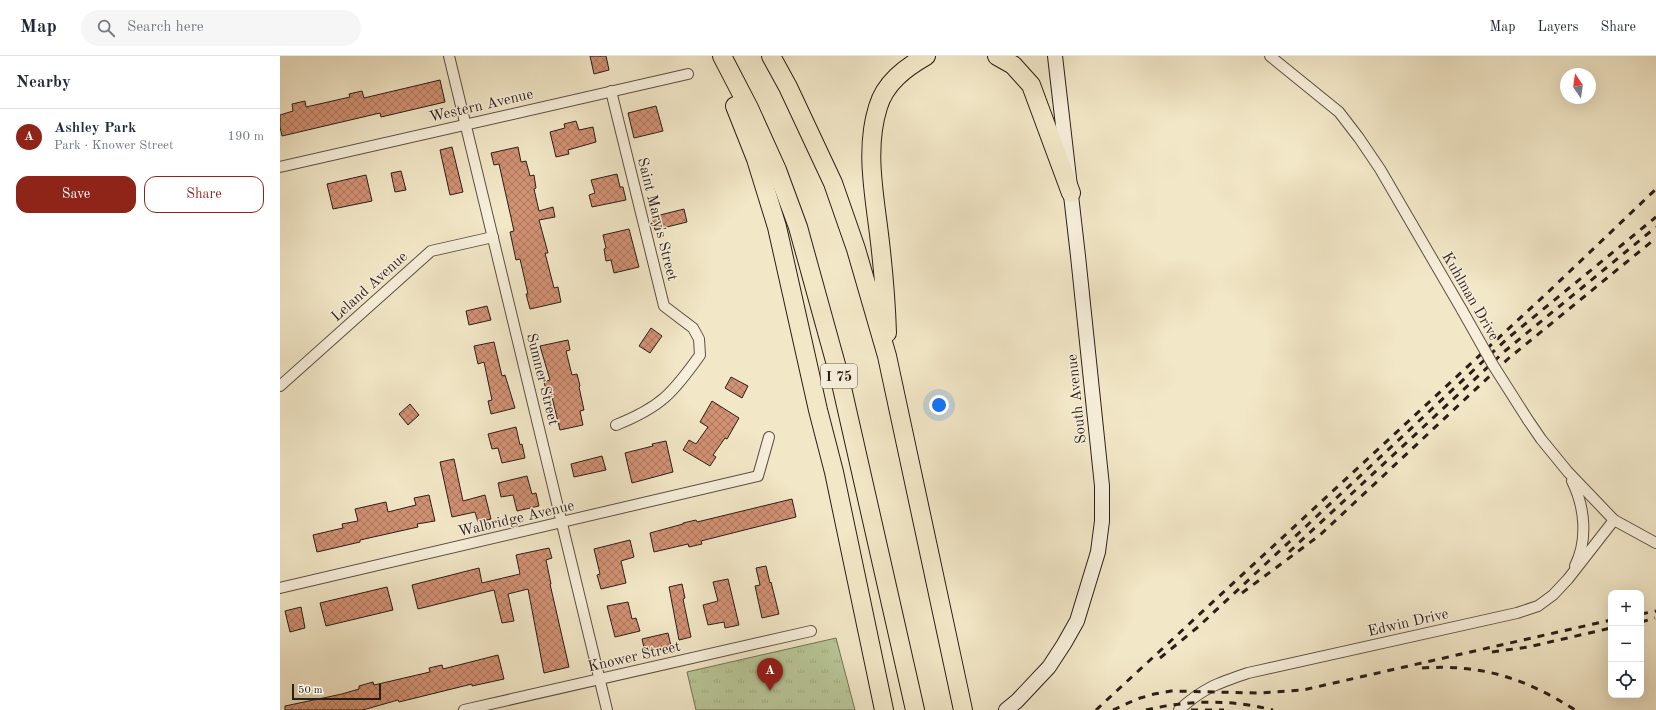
<!DOCTYPE html>
<meta charset="utf-8">
<style>
body{margin:0;font-family:"Old Standard TT",serif;background:#f6f6f7;color:#1f2937}
.controls{position:absolute;right:12px;bottom:12px;display:grid;overflow:hidden;border-radius:8px;box-shadow:0 4px 16px #0002}
.controls button{width:36px;height:36px;display:grid;place-items:center;padding:0;border:0;border-bottom:1px solid #e0e1e3;background:#fff;color:#1f2937;font:20px sans-serif}
.compass{position:absolute;left:1280px;top:12px;width:36px;height:36px;border-radius:50%;background:#fff;box-shadow:0 4px 16px #0002;rotate:347deg}
.scale{position:absolute;left:12px;bottom:10px;width:89px;box-sizing:border-box;padding-left:4px;border:2px solid #2a1e19;border-top:0;font-size:11px;line-height:14px;white-space:nowrap;color:#2a1e19;-webkit-text-stroke:3px #f7efdb;paint-order:stroke}
.you{position:absolute;left:659px;top:349px;width:14px;height:14px;margin:-10px;border:3px solid #fff;border-radius:50%;background:#1a73e8;box-shadow:0 0 0 6px #1a73e833}
.badge{display:grid;place-items:center;width:26px;height:26px;border-radius:50%;background:#8f2418;color:#fff;font-size:13px;font-weight:700}
.pin{position:absolute;translate:-50% -33px;filter:drop-shadow(0 1px 2px #0008)}
.pin::after{content:'';position:absolute;top:21px;width:14px;height:12px;background:inherit;clip-path:polygon(0 0,100% 0,50% 100%)}
.list{margin:0;padding:0;list-style:none}
h2{display:flex;justify-content:space-between;align-items:center;height:52px;margin:0;padding:0 16px;font-size:17px}
h2 small{font-size:13px;font-weight:400;color:#747a83}
.list li{display:grid;grid-template-columns:26px 1fr auto;gap:12px;align-items:center;box-sizing:border-box;height:56px;padding:0 16px;border-top:1px solid #e0e1e3}
.list b{display:block;font-size:15px;white-space:nowrap}
.list p{margin:0;font-size:13px;white-space:nowrap;color:#747a83}
.list em{font-size:13px;font-style:normal;color:#747a83}
.actions{display:flex;gap:8px;padding:12px 16px}
.actions a{flex:1;padding:9px 0;border:1px solid #8f2418;border-radius:12px;text-align:center;font-size:14px;color:#8f2418}
.actions .main{background:#8f2418;color:#fff}
.icon{flex:none;width:22px;height:22px;fill:none;stroke:currentColor;stroke-width:2;stroke-linecap:round;stroke-linejoin:round}
.map{position:relative;flex:none;width:1376px;height:654px;overflow:hidden}
header{display:flex;align-items:center;gap:24px;box-sizing:border-box;height:56px;padding:0 20px;background:#fff;border-bottom:1px solid #e0e1e3}
header strong{font-size:19px}
nav{display:flex;gap:22px;margin-inline-start:auto;font-size:14px}
.search{width:280px;height:36px;background:#f6f6f7;display:flex;align-items:center;gap:10px;box-sizing:border-box;padding:0 14px;border-radius:22px;color:#747a83;font-size:15px}
main{display:flex}
aside{flex:1;background:#fff}
.map>svg:first-child{display:block}
</style>
<header>
<strong>Map</strong>
<div class="search"><svg class="icon" aria-label="search" viewBox="0 0 24 24"><circle cx="10" cy="10" r="6"/><path d="M15 15l6 6"/></svg>Search here</div>
<nav><a>Map</a><a>Layers</a><a>Share</a></nav>
</header>
<main>
<aside>
<h2>Nearby<small></small></h2>
<ul class="list">
<li><span class="badge">A</span><div><b>Ashley Park</b><p>Park · Knower Street</p></div><em>190 m</em></li>
</ul>
<div class="actions"><a class="main">Save</a><a>Share</a></div>
</aside>
<div class="map">
<svg width="1376" height="654" viewBox="0 0 1376 654">
<defs>
<pattern id="park-tufts" width="24" height="20" patternUnits="userSpaceOnUse"><rect width="24" height="20" fill="#b8c697"/><path d="M3 7l-1-3M5 7V3M7 7l1-3M15 17l-1-3M17 17v-4M19 17l1-3" fill="none" stroke="#9eaa82"/></pattern>
<pattern id="building-cross-hatch" width="8" height="8" patternUnits="userSpaceOnUse"><rect width="8" height="8" fill="#d19173"/><path d="M0 0l8 8M0 8l8-8" fill="none" stroke="#aa765e"/></pattern>
</defs>
<rect width="100%" height="100%" fill="#f2e7c7"/>
<filter id="stains"><feTurbulence type="fractalNoise" baseFrequency=".005" numOctaves="4"/><feColorMatrix values="0 0 0 0 .2 0 0 0 0 .09 0 0 0 0 .02 0 0 0 .5 -.17"/></filter>
<radialGradient id="worn" r=".72"><stop offset=".6" stop-color="#630" stop-opacity="0"/><stop offset="1" stop-color="#630" stop-opacity=".3"/></radialGradient>
<!-- park -->
<path fill="url(#park-tufts)" stroke="#717258" d="M 556,582 L 575,654 L 416,654 L 407,616 Z"/>
<!-- building -->
<g fill="url(#building-cross-hatch)" stroke="#2a1e19">
<path d="M 310,0 L 326,0 L 329,14 L 314,18 Z"/>
<path d="M 160,24 L 165,46 L 101,61 L 100,57 L 2,80 L 0,71 L 0,59 L 13,55 L 12,48 L 25,45 L 26,51 L 70,41 L 69,38 L 82,35 L 84,42 Z"/>
<path d="M 376,50 L 383,75 L 354,82 L 348,57 Z"/>
<path d="M 296,65 L 299,74 L 313,71 L 316,86 L 288,94 L 289,98 L 276,101 L 270,76 L 285,72 L 284,68 Z"/>
<path d="M 172,91 L 183,136 L 170,139 L 160,94 Z"/>
<path d="M 238,91 L 241,106 L 246,105 L 250,120 L 254,119 L 256,132 L 254,133 L 259,155 L 273,151 L 275,161 L 259,164 L 268,197 L 265,197 L 274,232 L 278,231 L 281,246 L 250,253 L 246,238 L 248,238 L 240,203 L 236,204 L 230,176 L 234,175 L 219,108 L 214,109 L 211,97 Z"/>
<path d="M 121,115 L 126,134 L 115,136 L 111,117 Z"/>
<path d="M 337,118 L 340,131 L 343,131 L 346,144 L 312,151 L 309,139 L 315,137 L 311,124 Z"/>
<path d="M 86,119 L 92,145 L 53,153 L 47,128 Z"/>
<path d="M 404,153 L 407,166 L 375,174 L 372,161 Z"/>
<path d="M 349,173 L 359,211 L 334,217 L 331,204 L 326,205 L 324,193 L 326,192 L 323,179 Z"/>
<path d="M 207,250 L 211,264 L 189,269 L 186,255 Z"/>
<path d="M 371,272 L 382,280 L 370,297 L 359,290 Z"/>
<path d="M 288,284 L 290,294 L 286,295 L 292,319 L 297,318 L 300,330 L 299,331 L 304,354 L 300,355 L 303,369 L 280,374 L 271,337 L 267,338 L 264,326 L 270,324 L 260,290 Z"/>
<path d="M 214,286 L 222,320 L 225,319 L 235,352 L 211,358 L 208,345 L 212,344 L 204,306 L 198,308 L 194,290 Z"/>
<path d="M 451,321 L 468,330 L 462,342 L 445,332 Z"/>
<path d="M 432,345 L 459,362 L 447,383 L 445,382 L 433,399 L 436,401 L 430,410 L 403,394 L 409,384 L 416,388 L 428,371 L 420,366 Z"/>
<path d="M 130,348 L 139,359 L 128,369 L 119,358 Z"/>
<path d="M 236,371 L 240,389 L 242,388 L 245,402 L 222,407 L 218,392 L 212,393 L 208,378 Z"/>
<path d="M 386,385 L 393,416 L 352,427 L 345,397 L 373,390 L 372,388 Z"/>
<path d="M 322,400 L 326,414 L 294,421 L 291,408 Z"/>
<path d="M 174,403 L 183,445 L 205,439 L 211,463 L 198,466 L 195,456 L 172,461 L 160,406 Z"/>
<path d="M 247,420 L 252,438 L 256,437 L 259,450 L 237,455 L 233,439 L 221,441 L 218,427 Z"/>
<path d="M 149,439 L 155,465 L 137,468 L 138,471 L 80,484 L 80,486 L 37,496 L 33,479 L 63,472 L 62,468 L 78,465 L 75,453 L 106,446 L 108,456 L 136,449 L 134,442 Z"/>
<path d="M 512,443 L 516,461 L 421,485 L 422,488 L 409,491 L 408,488 L 374,496 L 370,477 L 403,468 L 403,467 L 416,464 L 417,466 Z"/>
<path d="M 350,484 L 354,501 L 341,505 L 346,527 L 321,533 L 317,519 L 320,518 L 314,493 Z"/>
<path d="M 269,492 L 272,502 L 266,504 L 271,528 L 270,528 L 289,611 L 264,617 L 248,533 L 228,538 L 234,565 L 222,567 L 214,534 L 138,553 L 132,529 L 199,512 L 202,527 L 240,518 L 236,499 Z"/>
<path d="M 486,510 L 490,527 L 491,526 L 499,558 L 482,562 L 475,530 L 480,529 L 476,512 Z"/>
<path d="M 448,523 L 459,569 L 445,572 L 444,566 L 428,569 L 423,549 L 438,545 L 433,526 Z"/>
<path d="M 402,528 L 405,542 L 403,543 L 411,581 L 399,584 L 389,531 Z"/>
<path d="M 107,531 L 113,554 L 46,570 L 40,547 Z"/>
<path d="M 348,546 L 352,563 L 356,562 L 360,575 L 335,581 L 327,550 Z"/>
<path d="M 21,551 L 25,572 L 10,576 L 5,555 Z"/>
<path d="M 388,577 L 391,590 L 365,596 L 362,583 Z"/>
<path d="M 218,599 L 224,623 L 192,630 L 192,628 L 119,646 L 118,644 L 83,654 L 5,654 L 5,650 L 62,638 L 79,633 L 79,630 L 93,626 L 94,629 L 150,616 L 149,612 L 162,609 L 163,613 Z"/>
</g>
<g fill="none" stroke-linecap="round" stroke-linejoin="round">
<!-- street casing -->
<g stroke="#5c5044" stroke-width="12">
<g id="street">
<path d="M 169,0 L 327,654"/>
<path d="M 990,0 L 1059,56 L 1079,82 L 1100,113 L 1182,254"/>
<path d="M 331,35 L 384,250 L 413,272 L 419,283 L 420,299 C 393,337 381,351 336,369"/>
<path d="M 0,111 L 408,18"/>
<path d="M 0,330 L 151,195 L 213,181"/>
<path d="M 1248,364 L 1261,383 L 1288,416 L 1334,464 L 1376,487"/>
<path d="M 1292,425 C 1305,451 1308,484 1295,510"/>
<path d="M 0,532 L 478,420 L 489,381"/>
<path d="M 184,654 L 531,575"/>
<path d="M 899,654 C 923,632 938,627 968,617 L 1237,557 L 1258,550 L 1273,539 L 1288,523 L 1334,464"/>
</g>
</g>
<!-- secondary casing -->
<g stroke="#2a1e19" stroke-width="16">
<path id="secondary" d="M 726,654 L 737,645 L 769,611 L 784,588 L 797,565 L 818,496 L 822,465 L 822,430 L 798,200 L 775,0"/>
</g>
<!-- highway casing -->
<g stroke="#2a1e19" stroke-width="20">
<g id="highway">
<path d="M 442,0 L 469,52 L 497,114 L 518,171 L 560,323 L 635,654"/>
<path d="M 491,0 L 508,31 L 553,127 L 576,193 L 607,300 L 683,654"/>
<path d="M 717,0 L 733,9 L 751,29 L 791,137"/>
<path d="M 455,50 L 476,103 L 497,171 L 538,354 L 554,416 L 604,654"/>
<path d="M 607,277 C 606,244 603,211 599,178 C 594,137 585,92 598,51 C 605,27 625,12 646,0"/>
</g>
</g>
<!-- street -->
<use href="#street" stroke="#f7efdb" stroke-width="10"/>
<!-- secondary -->
<use href="#secondary" stroke="#f7efdb" stroke-width="14"/>
<!-- highway -->
<use href="#highway" stroke="#f2e7c7" stroke-width="18"/>
<!-- rail -->
<g stroke="#2a1e19" stroke-width="3" stroke-dasharray="7 7" stroke-linecap="butt">
<path d="M 1009,496 L 1225,295 L 1376,171"/>
<path d="M 962,537 L 1040,479 L 1229,302 L 1376,182"/>
<path d="M 1361,558 L 1376,555"/>
<path d="M 1361,566 L 1375,562"/>
<path d="M 1212,596 L 1248,591 L 1331,572"/>
<path d="M 880,602 L 918,571 L 1228,282 L 1376,161"/>
<path d="M 1142,612 C 1201,608 1245,622 1295,654"/>
<path d="M 816,654 L 1265,239 L 1376,133"/>
<path d="M 833,654 L 857,643 L 874,638 L 891,635 L 979,637 L 1023,634 L 1331,564"/>
<path d="M 866,654 C 909,644 950,643 993,654"/>
<path d="M 911,654 L 944,654"/>
</g>
<!-- street-bridge casing -->
<g stroke="#5c5044" stroke-width="12" stroke-linecap="butt">
<path id="street-bridge" d="M 1182,254 L 1213,309 L 1248,364"/>
</g>
<!-- street-bridge -->
<use href="#street-bridge" stroke="#f7efdb" stroke-width="10"/>
</g>
<g text-anchor="middle" stroke-width="3" stroke-linejoin="round" paint-order="stroke">
<!-- shield labels -->
<rect fill="#f7efdb" stroke="#685d53" stroke-width="1" x="541" y="308" width="36" height="24" rx="3"/>
<g font-size="14" font-weight="bold" fill="#2a1e19">
<text x="559" y="325">I 75</text>
</g>
<!-- street labels -->
<g font-size="15" fill="#2a1e19" stroke="#f7efdb">
<text transform="translate(201 49) rotate(-13)" y="5">Western Avenue</text>
<text transform="translate(378 163) rotate(76)" y="5">Saint Mary's Street</text>
<text transform="translate(89 230) rotate(-42)" y="5">Leland Avenue</text>
<text transform="translate(1191 240) rotate(60)" y="5">Kuhlman Drive</text>
<text transform="translate(263 323) rotate(76)" y="5">Sumner Street</text>
<text transform="translate(796 343) rotate(-96)" y="5">South Avenue</text>
<text transform="translate(236 462) rotate(-13)" y="5">Walbridge Avenue</text>
<text transform="translate(1128 566) rotate(-13)" y="5">Edwin Drive</text>
<text transform="translate(354 600) rotate(-13)" y="5">Knower Street</text>
</g>
</g>
<rect width="100%" height="100%" filter="url(#stains)"/>
<rect width="100%" height="100%" fill="url(#worn)"/>
</svg>
<div class="controls">
<button>+</button>
<button>−</button>
<button><svg class="icon" aria-label="locate" viewBox="0 0 24 24"><circle cx="12" cy="12" r="6"/><path d="M12 2v4M12 18v4M2 12h4M18 12h4"/></svg></button>
</div>
<svg class="compass" viewBox="-18 -18 36 36"><path d="M0-13l5 13h-10z" fill="#e53935"/><path d="M0 13l5-13h-10z" fill="#747a83"/></svg>
<div class="scale">50 m</div>
<div class="you"></div>
<div class="pin badge" style="left:490px;top:635px">A</div>
</div>
</main>
